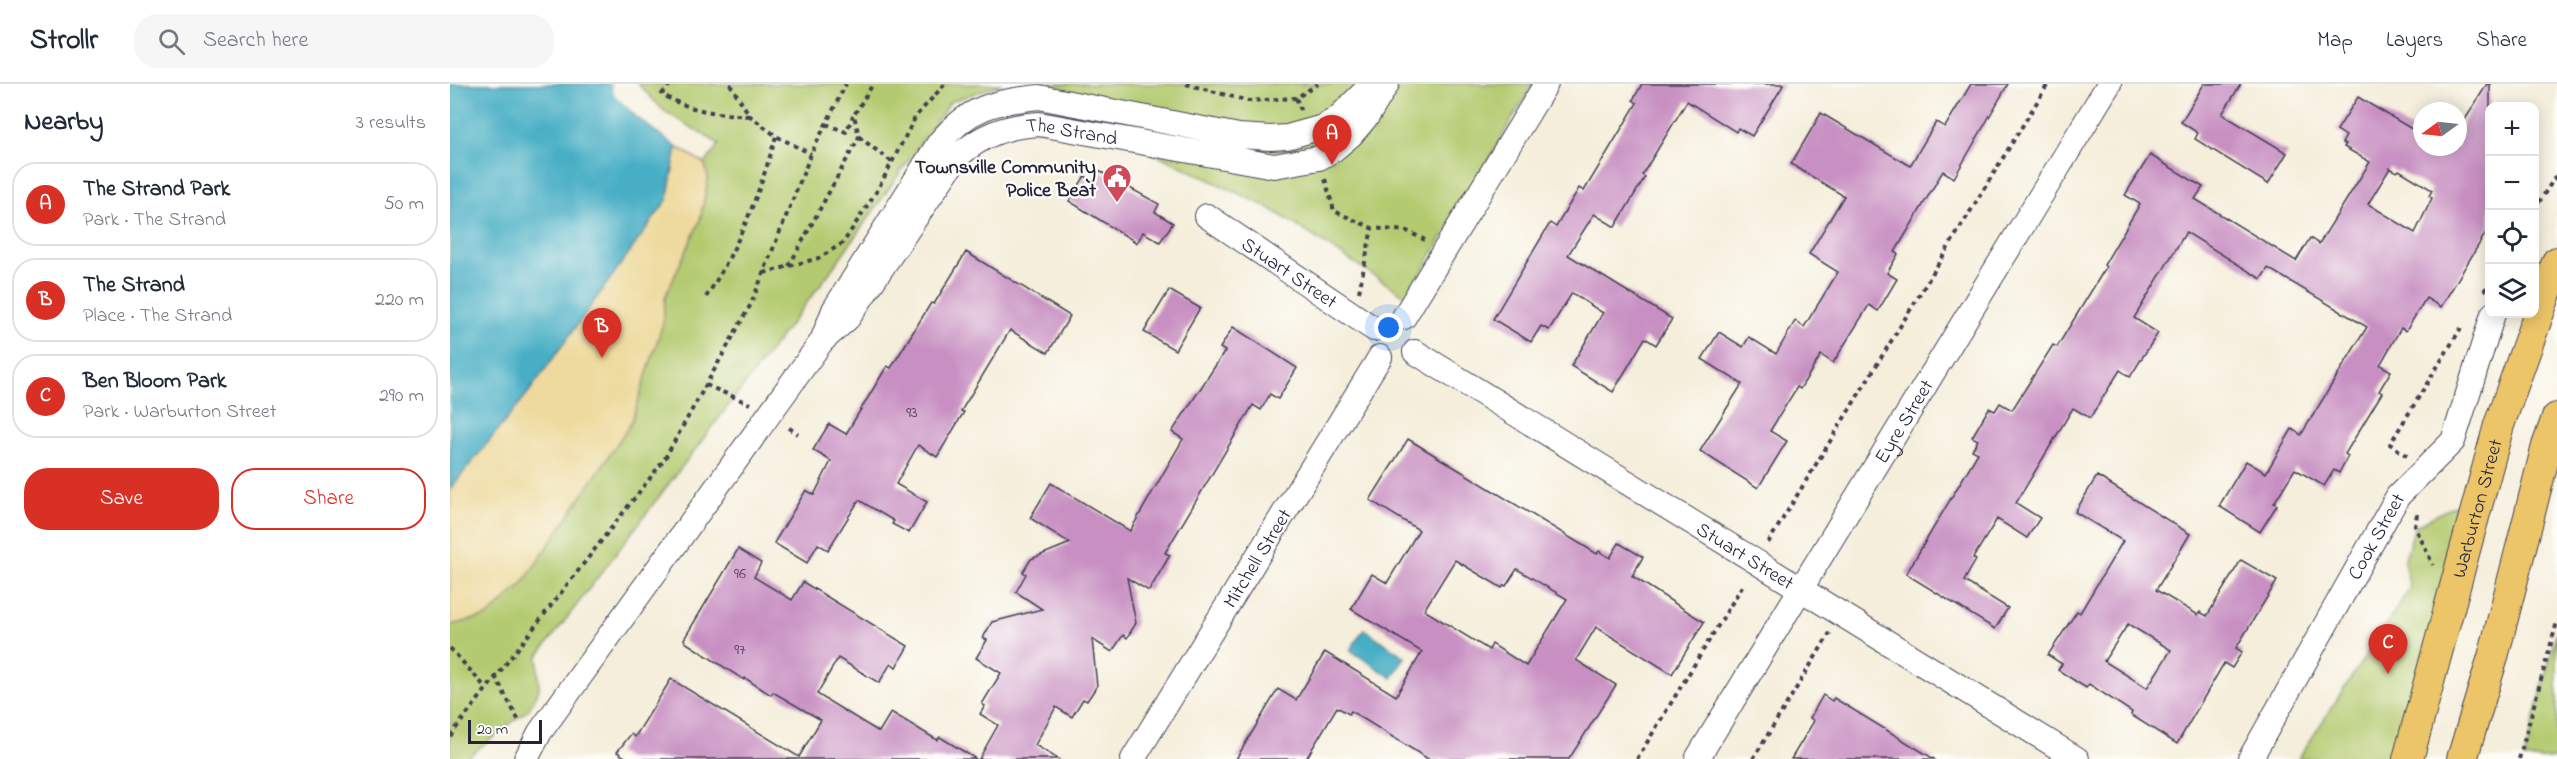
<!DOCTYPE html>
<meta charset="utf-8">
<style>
body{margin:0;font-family:"Indie Flower",sans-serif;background:#f6f6f7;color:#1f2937}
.controls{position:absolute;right:18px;top:18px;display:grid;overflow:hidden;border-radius:12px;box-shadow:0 3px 15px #0003}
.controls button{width:54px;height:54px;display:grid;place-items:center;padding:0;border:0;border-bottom:2px solid #e0e1e3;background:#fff;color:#1f2937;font:30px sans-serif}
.compass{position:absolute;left:1963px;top:18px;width:54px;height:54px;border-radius:50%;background:#fff;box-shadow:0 3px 15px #0003;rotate:255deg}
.scale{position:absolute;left:18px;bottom:15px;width:74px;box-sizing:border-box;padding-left:6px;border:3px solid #22223b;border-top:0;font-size:16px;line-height:21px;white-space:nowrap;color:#22223b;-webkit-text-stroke:4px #fdfcf7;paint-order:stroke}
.you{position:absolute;left:939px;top:244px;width:21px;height:21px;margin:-15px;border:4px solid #fff;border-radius:50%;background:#1a73e8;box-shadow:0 0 0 9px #1a73e833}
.badge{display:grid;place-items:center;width:39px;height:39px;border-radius:50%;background:#d93025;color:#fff;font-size:20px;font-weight:700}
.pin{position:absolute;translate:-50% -50px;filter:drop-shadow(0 2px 3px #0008)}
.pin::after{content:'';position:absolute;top:32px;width:21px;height:18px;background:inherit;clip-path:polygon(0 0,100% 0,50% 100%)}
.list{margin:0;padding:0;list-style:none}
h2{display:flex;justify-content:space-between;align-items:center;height:78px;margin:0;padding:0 24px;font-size:26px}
h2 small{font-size:20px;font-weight:400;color:#747a83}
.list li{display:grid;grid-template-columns:39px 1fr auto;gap:18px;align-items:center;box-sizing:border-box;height:84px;margin:0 12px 12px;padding:0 12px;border:2px solid #e0e1e3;border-radius:24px}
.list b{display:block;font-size:22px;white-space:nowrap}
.list p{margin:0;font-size:20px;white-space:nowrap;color:#747a83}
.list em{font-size:20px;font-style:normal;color:#747a83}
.actions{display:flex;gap:12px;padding:18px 24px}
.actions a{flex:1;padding:14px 0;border:2px solid #d93025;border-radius:24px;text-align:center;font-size:21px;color:#d93025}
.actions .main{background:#d93025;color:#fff}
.icon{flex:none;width:33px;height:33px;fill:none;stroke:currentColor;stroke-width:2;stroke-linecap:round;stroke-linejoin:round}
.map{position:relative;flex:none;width:2107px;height:675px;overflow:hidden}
header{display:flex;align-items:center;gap:36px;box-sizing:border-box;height:84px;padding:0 30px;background:#fff;border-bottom:2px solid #e0e1e3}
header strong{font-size:28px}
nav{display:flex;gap:33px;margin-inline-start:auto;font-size:21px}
.search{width:420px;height:54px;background:#f6f6f7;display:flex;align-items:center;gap:15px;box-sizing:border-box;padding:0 21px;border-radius:24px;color:#747a83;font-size:22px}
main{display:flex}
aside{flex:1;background:#fff}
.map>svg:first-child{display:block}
</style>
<header>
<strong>Strollr</strong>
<div class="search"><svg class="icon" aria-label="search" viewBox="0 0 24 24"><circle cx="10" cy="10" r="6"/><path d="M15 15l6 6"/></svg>Search here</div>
<nav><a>Map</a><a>Layers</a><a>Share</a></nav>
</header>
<main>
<aside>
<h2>Nearby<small>3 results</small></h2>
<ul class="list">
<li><span class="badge">A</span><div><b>The Strand Park</b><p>Park · The Strand</p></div><em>50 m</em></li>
<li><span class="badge">B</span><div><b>The Strand</b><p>Place · The Strand</p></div><em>220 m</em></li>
<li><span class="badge">C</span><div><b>Ben Bloom Park</b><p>Park · Warburton Street</p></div><em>290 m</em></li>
</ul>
<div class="actions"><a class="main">Save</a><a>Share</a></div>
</aside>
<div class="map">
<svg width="2107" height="675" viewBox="0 0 2107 675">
<rect width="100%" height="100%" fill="#fdfcf7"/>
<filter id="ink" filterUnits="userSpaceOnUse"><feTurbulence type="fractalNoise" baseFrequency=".0167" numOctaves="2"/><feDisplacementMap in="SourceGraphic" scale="12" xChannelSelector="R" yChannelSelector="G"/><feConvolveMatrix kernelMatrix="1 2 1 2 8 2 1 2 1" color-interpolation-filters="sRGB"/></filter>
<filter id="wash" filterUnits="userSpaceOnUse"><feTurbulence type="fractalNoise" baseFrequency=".008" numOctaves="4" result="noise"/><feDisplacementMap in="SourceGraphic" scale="24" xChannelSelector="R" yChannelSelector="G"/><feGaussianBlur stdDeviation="1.35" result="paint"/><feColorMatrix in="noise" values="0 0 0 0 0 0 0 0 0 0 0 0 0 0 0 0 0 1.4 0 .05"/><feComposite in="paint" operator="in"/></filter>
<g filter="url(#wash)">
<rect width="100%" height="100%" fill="#f5eedb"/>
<!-- green -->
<g fill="#b4ca6f" stroke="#6b7655" stroke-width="1.5">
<path d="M 188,0 L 552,0 L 500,18 L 380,188 L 88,572 L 89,606 L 79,625 L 15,675 L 0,675 L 0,541 L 38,532 L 73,499 L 181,339 L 213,239 L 215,213 L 250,136 L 258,95 L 255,80 L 269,60 L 214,27 Z"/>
<path d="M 593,0 L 1083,0 L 957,213 L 821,125 L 649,43 L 523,47 L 521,45 C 550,25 582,26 616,24 Z"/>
<path d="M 2017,415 L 1951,675 L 1848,675 L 1960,504 L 1954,478 L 1965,442 Z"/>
<path d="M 2107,547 L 2107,675 L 2074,675 Z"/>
</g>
<!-- sand -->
<path fill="#eeda9e" stroke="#887e6c" stroke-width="1.5" d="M 227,63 L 255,80 L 258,95 L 250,136 L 215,213 L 213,239 L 181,339 L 73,499 L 38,532 L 0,541 L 0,405 L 78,309 L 217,116 Z"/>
<!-- water -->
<g fill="#46aec5" stroke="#346880" stroke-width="1.5">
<path d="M 0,0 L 161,0 C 171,27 205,46 227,63 L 217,116 L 78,309 L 0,405 Z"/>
<path d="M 914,545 L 955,573 L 942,594 L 900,566 Z"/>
</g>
<!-- pier -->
<path fill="#f5eedb" d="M 161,0 L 164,0 L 167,8 L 181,23 L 229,61 L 230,65 L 179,25 L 164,10 Z"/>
<g id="blocks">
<!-- building -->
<g fill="#c890c2" fill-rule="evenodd">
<path d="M 1192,0 L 1334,0 L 1302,52 L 1288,44 L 1286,48 L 1237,17 L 1192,91 L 1195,93 L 1165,143 L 1144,130 L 1118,171 L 1222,235 L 1206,261 L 1195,254 L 1163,308 L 1121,282 L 1153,229 L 1122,209 L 1099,246 L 1091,242 L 1081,258 L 1043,235 L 1100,139 L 1106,143 L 1129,104 L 1134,107 L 1187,19 L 1183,16 Z"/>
<path d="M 1521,0 L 1558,0 L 1504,94 L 1493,87 L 1445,168 L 1448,170 L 1437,189 L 1447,195 L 1428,227 L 1419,221 L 1383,279 L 1371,271 L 1350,305 L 1347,303 L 1320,347 L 1337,357 L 1308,404 L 1250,367 L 1292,300 L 1252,275 L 1269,248 L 1293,263 L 1299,253 L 1326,270 L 1345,237 L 1354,243 L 1388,188 L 1359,170 L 1394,112 L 1341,80 L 1371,29 L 1460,82 L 1486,38 L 1495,43 Z"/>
<path d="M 1754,0 L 1791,0 L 1772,30 L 1837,69 L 1818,100 L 1745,55 L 1748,49 L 1731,38 Z"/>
<path d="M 2037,0 L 2040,0 L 2040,142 L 1991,223 L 1976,214 L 1956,247 L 1951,244 L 1930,281 L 1941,287 L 1929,307 L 1932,309 L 1895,370 L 1898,372 L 1889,389 L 1884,386 L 1874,402 L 1845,385 L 1824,419 L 1827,421 L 1810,448 L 1769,422 L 1796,377 L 1816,389 L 1842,345 L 1851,351 L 1917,243 L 1818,184 L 1811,195 L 1736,148 L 1684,234 L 1708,249 L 1680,293 L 1670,286 L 1640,334 L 1623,324 L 1566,419 L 1590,434 L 1577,454 L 1547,435 L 1523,474 L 1526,476 L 1514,497 L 1558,524 L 1545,545 L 1456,490 L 1528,369 L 1522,366 L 1528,356 L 1522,353 L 1539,324 L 1545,327 L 1550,319 L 1562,326 L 1603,261 L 1607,263 L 1656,183 L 1654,181 L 1690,120 L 1675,111 L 1700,71 L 1753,103 L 1745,115 L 1846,177 L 1860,154 L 1869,160 L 1920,78 L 1894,63 L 1896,60 L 1892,59 L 1896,52 L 1887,46 L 1908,13 L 1972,51 L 1972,63 L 1991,63 L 1996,66 L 1998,63 L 2008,63 L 2008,47 ZM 1940,84 L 1947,88 L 1949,86 L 1982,106 L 1979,112 L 1982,114 L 1965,149 L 1918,120 Z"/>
<path d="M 649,87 L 709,120 L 705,128 L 723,139 L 710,158 L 693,148 L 687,159 L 619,117 L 635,92 L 643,97 Z"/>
<path d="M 516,168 L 620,232 L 598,269 L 560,246 L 511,327 L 514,328 L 487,373 L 468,361 L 446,400 L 477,418 L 459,449 L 442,440 L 444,437 L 409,416 L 378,466 L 368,460 L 357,479 L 324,459 L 356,406 L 364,411 L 381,377 L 363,366 L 379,340 L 396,350 L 437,282 L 441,284 L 481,219 L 484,220 Z"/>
<path d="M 719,206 L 750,224 L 725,266 L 694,248 Z"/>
<path d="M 783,243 L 847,284 L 828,315 L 820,310 L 811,326 L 803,321 L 715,469 L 720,471 L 699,507 L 677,494 L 686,539 L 677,554 L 673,551 L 662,568 L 642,555 L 647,602 L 637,617 L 633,615 L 622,633 L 606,623 L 585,661 L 608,675 L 529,675 L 548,641 L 530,630 L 535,622 L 532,620 L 551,589 L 526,574 L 537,556 L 533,554 L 542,538 L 592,525 L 566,508 L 576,490 L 573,488 L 581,475 L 620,459 L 580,434 L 601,399 L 680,447 L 733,355 L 722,348 L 775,267 L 770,264 Z"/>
<path d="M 958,355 L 1147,470 L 1149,467 L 1160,474 L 1169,459 L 1193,473 L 1182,492 L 1254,538 L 1222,590 L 1146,543 L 1126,576 L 1166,601 L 1119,675 L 978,675 L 901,627 L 899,630 L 887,623 L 856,675 L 786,675 L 828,605 L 846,616 L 875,568 L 946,612 L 972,568 L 901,525 L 922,490 L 937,499 L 969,446 L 920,416 ZM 1005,476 L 1052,504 L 1054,501 L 1056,502 L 1067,485 L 1117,515 L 1076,582 L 1042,560 L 1039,566 L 974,526 Z"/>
<path d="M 1647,392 L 1740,450 L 1706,506 L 1748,531 L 1750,528 L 1757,532 L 1791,476 L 1827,497 L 1786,564 L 1792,568 L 1782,584 L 1774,579 L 1727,660 L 1681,631 L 1682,628 L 1639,600 L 1636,604 L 1608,586 L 1612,580 L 1598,571 L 1627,527 L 1630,529 L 1673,457 L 1625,428 ZM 1678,540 L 1721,566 L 1697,604 L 1654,577 Z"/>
<path d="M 288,465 L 311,479 L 304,493 L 342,516 L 353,498 L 458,562 L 446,583 L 441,579 L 429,599 L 388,574 L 367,610 L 429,648 L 441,628 L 487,656 L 490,653 L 526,675 L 178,675 L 167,668 L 181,650 L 185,653 L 221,595 L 349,673 L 371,636 L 323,608 L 321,611 L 295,594 L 294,596 L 235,558 L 234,555 Z"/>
<path d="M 1373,611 L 1382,617 L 1384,614 L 1484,675 L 1341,675 L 1364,637 L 1360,634 Z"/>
</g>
</g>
</g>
<g filter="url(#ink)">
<use href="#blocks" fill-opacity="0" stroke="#424153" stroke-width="1.5"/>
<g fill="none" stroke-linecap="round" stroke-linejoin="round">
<!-- minor casing -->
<g stroke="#424153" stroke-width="26">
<g id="minor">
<path id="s1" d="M 922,0 L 888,34 L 873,43 L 837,53 L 820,54 L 789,52 L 589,13 C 543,18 519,23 489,59 L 384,226 L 372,257 L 398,234 L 506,74 C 531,51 555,42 589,40 L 824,82 L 869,74 L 883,66 L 901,51 L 918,31 L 937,0"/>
<path id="s2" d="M 757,132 L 924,245"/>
<path d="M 954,233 L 1096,0"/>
<path id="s3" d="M 965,268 L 1627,675"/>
<path d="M 76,675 L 90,648 L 372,257"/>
<path id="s4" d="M 683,675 L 930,273"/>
<path id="s5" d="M 1247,675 L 1659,0"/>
<path id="s6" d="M 1800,675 L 1948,412 L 2003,357 L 2043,230"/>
</g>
</g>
<!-- major casing -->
<g stroke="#424153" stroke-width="32">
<g id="major">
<path id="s7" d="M 1958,675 L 2049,341 L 2107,178"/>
<path d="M 2012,675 L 2043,573 L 2097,362 L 2107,334"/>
</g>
</g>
<!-- path -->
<g stroke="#424153" stroke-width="4" stroke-dasharray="4.5 4.5" stroke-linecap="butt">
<path d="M 220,0 L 212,10 C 238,27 269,30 299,32"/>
<path d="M 280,0 L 300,32 L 326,52 L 361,70"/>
<path d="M 736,0 L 798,17 L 846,14 L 868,0"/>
<path d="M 846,14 L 851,26"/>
<path d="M 376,40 L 396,48 L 403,32"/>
<path d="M 409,53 L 442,78"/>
<path d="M 875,95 L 884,127 L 922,144 L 957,147 L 975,156"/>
<path d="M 2084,126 L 2107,90"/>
<path d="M 339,182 L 409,53 L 404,31 L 423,0"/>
<path d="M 314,189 L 369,174 L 393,159 L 428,105 L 466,32 L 495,0"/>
<path d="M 2034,207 L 2040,199"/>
<path d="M 909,208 L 922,144"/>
<path d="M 256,213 C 288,165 310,108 326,52"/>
<path d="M 256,301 L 300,320"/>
<path d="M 339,344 L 348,350"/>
<path d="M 1957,372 L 1940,360 L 2011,244"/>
<path d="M 1967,430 L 1965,442 L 1983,481"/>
<path d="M 1318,459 L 1598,0"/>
<path d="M 0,564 L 36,604"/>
<path d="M 45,592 L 69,637"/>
<path d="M 0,652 L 214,376 L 301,220 L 361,70 L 396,0"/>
<path d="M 1187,675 L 1294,499"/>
<path d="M 1303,675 L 1380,549"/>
<path d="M 2069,675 L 2107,538"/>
</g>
<!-- minor -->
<use href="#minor" stroke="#fff" stroke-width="24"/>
<!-- major -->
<use href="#major" stroke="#ecc569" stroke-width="30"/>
</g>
</g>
<!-- icons -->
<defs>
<g id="civic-pin" transform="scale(1.5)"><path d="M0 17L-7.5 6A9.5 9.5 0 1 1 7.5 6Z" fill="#d1495b" stroke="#fdfcf7"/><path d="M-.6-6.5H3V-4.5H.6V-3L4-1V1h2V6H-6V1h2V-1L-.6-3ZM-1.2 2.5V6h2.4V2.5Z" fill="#fff"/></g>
</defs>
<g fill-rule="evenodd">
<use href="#civic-pin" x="667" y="94"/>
</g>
<g text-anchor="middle" stroke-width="5" stroke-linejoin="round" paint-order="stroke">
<!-- number labels -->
<g font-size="16" fill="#4c3e5d">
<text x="462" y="333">93</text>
<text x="290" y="494">96</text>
<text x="290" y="570">97</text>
</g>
<!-- street labels -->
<g font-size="20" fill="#22223b" stroke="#fdfcf7">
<text dy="7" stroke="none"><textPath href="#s1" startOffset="1052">The Strand</textPath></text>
<text dy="7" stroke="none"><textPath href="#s2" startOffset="100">Stuart Street</textPath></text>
<text dy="7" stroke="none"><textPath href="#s5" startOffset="396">Eyre Street</textPath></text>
<text dy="7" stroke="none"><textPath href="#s7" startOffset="260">Warburton Street</textPath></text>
<text dy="7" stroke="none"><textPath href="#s6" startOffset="256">Cook Street</textPath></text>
<text dy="7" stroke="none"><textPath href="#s3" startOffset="388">Stuart Street</textPath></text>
<text dy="7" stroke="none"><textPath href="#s4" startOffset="236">Mitchell Street</textPath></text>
</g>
<!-- poi labels -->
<g font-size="20" font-weight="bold" fill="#22223b" stroke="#fdfcf7" text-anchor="end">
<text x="646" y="89">Townsville Community<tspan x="646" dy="23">Police Beat</tspan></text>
</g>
</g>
</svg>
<div class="controls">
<button>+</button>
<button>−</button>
<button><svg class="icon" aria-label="locate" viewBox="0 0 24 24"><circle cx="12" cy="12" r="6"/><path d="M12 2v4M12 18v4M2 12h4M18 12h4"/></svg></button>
<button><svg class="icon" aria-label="layers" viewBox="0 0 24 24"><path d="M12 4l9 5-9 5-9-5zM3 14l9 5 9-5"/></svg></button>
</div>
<svg class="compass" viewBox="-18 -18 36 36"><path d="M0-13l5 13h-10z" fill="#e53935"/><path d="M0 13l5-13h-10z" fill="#747a83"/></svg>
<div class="scale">20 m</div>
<div class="you"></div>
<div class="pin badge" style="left:882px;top:81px">A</div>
<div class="pin badge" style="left:152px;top:274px">B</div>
<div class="pin badge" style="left:1938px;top:590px">C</div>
</div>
</main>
